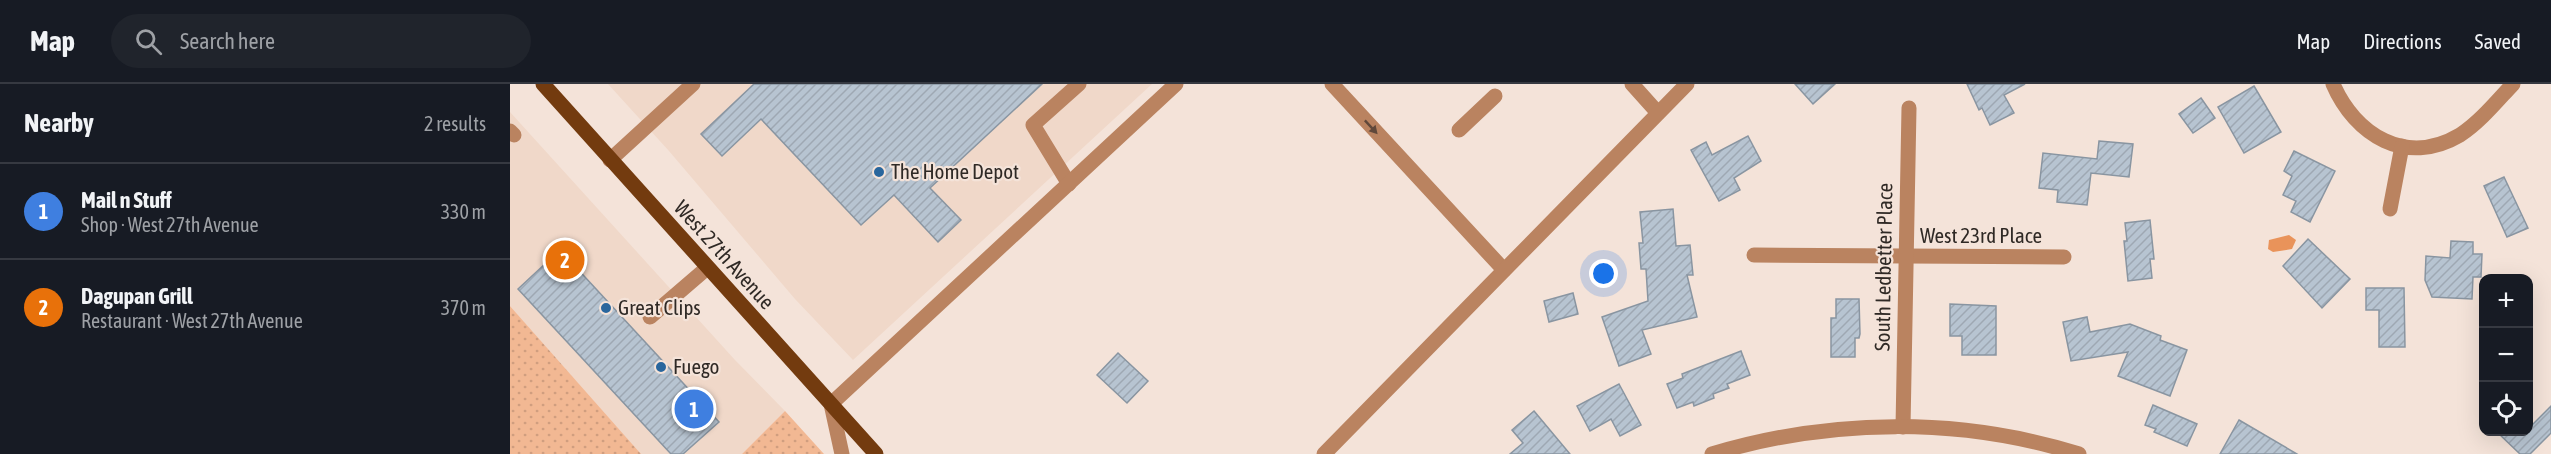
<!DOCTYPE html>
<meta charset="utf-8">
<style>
body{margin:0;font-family:"Asap Condensed",sans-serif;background:#20242c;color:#f1f3f6}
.controls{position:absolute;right:18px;bottom:18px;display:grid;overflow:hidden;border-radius:12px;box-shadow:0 6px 24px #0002}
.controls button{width:54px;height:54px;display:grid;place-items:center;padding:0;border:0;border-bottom:2px solid #363941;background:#171b24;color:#f1f3f6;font:30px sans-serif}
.you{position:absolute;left:1094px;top:190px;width:21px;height:21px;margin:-15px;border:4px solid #fff;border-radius:50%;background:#1a73e8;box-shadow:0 0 0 9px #1a73e833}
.badge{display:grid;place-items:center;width:39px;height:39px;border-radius:50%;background:#db2777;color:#fff;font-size:20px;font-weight:700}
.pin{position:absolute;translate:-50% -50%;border:3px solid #fff;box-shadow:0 2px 6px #0006}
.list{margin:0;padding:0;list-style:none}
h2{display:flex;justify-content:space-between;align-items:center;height:78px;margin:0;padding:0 24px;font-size:26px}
h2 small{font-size:20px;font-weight:400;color:#9ea1a6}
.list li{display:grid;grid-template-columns:39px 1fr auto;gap:18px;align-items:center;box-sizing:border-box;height:96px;padding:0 24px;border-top:2px solid #363941}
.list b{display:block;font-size:22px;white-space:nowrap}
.list p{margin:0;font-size:20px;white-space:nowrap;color:#9ea1a6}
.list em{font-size:20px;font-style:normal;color:#9ea1a6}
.icon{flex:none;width:33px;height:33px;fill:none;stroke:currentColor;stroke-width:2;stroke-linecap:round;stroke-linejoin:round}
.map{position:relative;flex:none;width:2041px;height:370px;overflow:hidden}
header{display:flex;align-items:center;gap:36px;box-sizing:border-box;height:84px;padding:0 30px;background:#171b24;border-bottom:2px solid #363941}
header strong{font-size:28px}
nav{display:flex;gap:33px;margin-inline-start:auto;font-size:21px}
.search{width:420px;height:54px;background:#20242c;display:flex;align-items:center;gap:15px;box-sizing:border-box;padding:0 21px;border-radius:33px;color:#9ea1a6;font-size:22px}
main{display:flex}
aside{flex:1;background:#171b24}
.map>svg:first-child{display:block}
</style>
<header>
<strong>Map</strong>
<div class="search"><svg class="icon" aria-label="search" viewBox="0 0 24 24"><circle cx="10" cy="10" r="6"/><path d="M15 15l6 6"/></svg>Search here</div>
<nav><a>Map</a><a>Directions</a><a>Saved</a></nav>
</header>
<main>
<aside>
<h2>Nearby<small>2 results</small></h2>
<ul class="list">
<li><span class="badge" style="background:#3f7fe0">1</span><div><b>Mail n Stuff</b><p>Shop · West 27th Avenue</p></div><em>330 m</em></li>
<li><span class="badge" style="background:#e8710a">2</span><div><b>Dagupan Grill</b><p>Restaurant · West 27th Avenue</p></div><em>370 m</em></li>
</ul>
</aside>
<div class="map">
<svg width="2041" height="370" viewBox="0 0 2041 370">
<defs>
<pattern id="grass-dots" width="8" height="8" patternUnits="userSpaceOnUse" patternTransform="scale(1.5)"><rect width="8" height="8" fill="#f2b893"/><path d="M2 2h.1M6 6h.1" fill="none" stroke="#d09e7f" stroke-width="1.8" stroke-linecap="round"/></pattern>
<pattern id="building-hatch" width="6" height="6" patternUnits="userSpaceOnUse" patternTransform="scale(1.5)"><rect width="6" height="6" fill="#b7c4d1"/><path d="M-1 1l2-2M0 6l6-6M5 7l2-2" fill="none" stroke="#9ea8b3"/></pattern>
</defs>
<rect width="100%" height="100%" fill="#f4e3d9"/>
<!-- built -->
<g fill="#f0d8c9">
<path d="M 98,0 L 642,0 L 343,276 L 285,215 L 159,67 Z"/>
<path d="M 0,28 L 225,276 L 275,327 L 232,370 L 131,370 L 0,222 Z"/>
</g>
<!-- grass -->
<g fill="url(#grass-dots)">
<path d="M 0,222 L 131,370 L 0,370 Z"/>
<path d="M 275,327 L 314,370 L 232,370 Z"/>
</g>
<!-- water -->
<path fill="#e9935a" d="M 1779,151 L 1786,156 L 1782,165 L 1763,168 L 1758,165 L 1759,156 Z"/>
<!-- building -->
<g fill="url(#building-hatch)" stroke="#8995a1" stroke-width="1.5">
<path d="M 244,0 L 532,0 L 420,104 L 451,136 L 428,158 L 384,111 L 351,141 L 251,35 L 212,72 L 191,50 Z"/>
<path d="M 1285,0 L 1325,0 L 1303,20 Z"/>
<path d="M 1457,0 L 1515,0 L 1494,11 L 1504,29 L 1480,41 L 1472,24 L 1469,26 Z"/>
<path d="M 1744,2 L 1771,48 L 1734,69 L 1708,23 Z"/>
<path d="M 1691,14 L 1705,34 L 1683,49 L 1669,30 Z"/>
<path d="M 1238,52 L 1251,77 L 1224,94 L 1230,106 L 1209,117 L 1181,66 L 1196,58 L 1202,71 Z"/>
<path d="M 1589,57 L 1623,60 L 1619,93 L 1581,89 L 1577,121 L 1547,118 L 1548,106 L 1529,104 L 1533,69 L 1587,75 Z"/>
<path d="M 1784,67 L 1825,87 L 1800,138 L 1781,128 L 1786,117 L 1773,111 L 1782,92 L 1774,87 Z"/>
<path d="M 1994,93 L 2018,144 L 1997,153 L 1974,102 Z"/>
<path d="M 1163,125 L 1166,162 L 1180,161 L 1183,191 L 1177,191 L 1187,233 L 1132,246 L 1141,270 L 1109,282 L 1092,233 L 1138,217 L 1136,185 L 1131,185 L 1129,159 L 1133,159 L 1130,128 Z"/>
<path d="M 1640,136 L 1644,175 L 1640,175 L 1642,194 L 1618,197 L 1614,157 L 1617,157 L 1615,139 Z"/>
<path d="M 1798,155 L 1840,195 L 1812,224 L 1773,182 Z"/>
<path d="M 1941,157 L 1963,158 L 1963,170 L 1972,170 L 1971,193 L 1963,193 L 1962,215 L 1922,213 L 1915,196 L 1916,172 L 1940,174 Z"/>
<path d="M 50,166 L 209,338 L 173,370 L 161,370 L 8,205 Z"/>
<path d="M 1856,204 L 1894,204 L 1895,263 L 1869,263 L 1869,226 L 1856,226 Z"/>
<path d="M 1063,209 L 1068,230 L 1039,238 L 1034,217 Z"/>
<path d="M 1326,215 L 1349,215 L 1350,250 L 1349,254 L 1345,254 L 1345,273 L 1321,273 L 1321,234 L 1326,234 Z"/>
<path d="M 1440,220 L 1486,222 L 1486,271 L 1452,271 L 1452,252 L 1440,252 Z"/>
<path d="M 1577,233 L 1580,248 L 1620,240 L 1651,252 L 1650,256 L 1677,266 L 1660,312 L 1608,292 L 1618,268 L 1561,277 L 1553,238 Z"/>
<path d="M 1231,267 L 1240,291 L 1217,300 L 1219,304 L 1203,310 L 1204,314 L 1184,322 L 1183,318 L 1167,324 L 1157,300 L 1173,294 L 1172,290 Z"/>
<path d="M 608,269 L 638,297 L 617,319 L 587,291 Z"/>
<path d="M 1109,300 L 1131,341 L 1110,352 L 1101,335 L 1080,347 L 1067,322 Z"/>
<path d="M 1643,321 L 1687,340 L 1677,362 L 1644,348 L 1646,345 L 1635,341 Z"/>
<path d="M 2041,322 L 2041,349 L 2020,370 L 2010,370 L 1987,348 L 2019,348 L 2019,344 Z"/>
<path d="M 1024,327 L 1060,370 L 1000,370 L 1013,359 L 1002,346 Z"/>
<path d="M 1729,336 L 1787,370 L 1710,370 Z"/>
</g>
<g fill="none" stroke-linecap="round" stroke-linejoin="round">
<!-- minor -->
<g stroke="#ba8360" stroke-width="15">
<path d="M 822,0 L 994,186"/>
<path d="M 1122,0 L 1148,29"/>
<path d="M 1823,0 C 1845,51 1896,83 1950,51 C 1970,38 1987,17 2003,0"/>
<path d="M 949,46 L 985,12"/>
<path d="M 0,47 L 4,51"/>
<path d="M 100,76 L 183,0"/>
<path d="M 559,100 L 523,41 L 569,0"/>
<path d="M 1880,125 L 1892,62"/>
<path d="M 1244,171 L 1554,173"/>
<path d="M 140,233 L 197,184"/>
<path d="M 1393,343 L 1399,24"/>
<path d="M 332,370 L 321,320 L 666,0"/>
<path d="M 814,370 L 1177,0"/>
<path d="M 1202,370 C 1322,334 1450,333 1569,370"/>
</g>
<!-- major -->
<path stroke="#733b0f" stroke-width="15" d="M 33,0 L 366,370"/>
</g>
<!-- one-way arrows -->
<defs><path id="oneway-solid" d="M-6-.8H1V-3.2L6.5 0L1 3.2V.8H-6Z" transform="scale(1.5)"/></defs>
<use fill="#60483a" href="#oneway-solid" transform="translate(861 43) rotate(47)"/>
<!-- markers -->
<g fill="#29669d" stroke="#f4e3d9" stroke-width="2">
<circle cx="369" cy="88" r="6"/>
<circle cx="96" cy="224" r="6"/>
<circle cx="151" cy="283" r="6"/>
</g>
<g text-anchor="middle" stroke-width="4.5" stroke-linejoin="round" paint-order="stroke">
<!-- poi labels -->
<g font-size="21" fill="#2f2925" stroke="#f4e3d9" text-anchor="start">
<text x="381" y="95">The Home Depot</text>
<text x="108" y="231">Great Clips</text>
<text x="163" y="290">Fuego</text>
</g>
<!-- street labels -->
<g font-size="21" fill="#2f2925" stroke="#f4e3d9">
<text x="1471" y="159">West 23rd Place</text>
<text transform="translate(214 171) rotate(48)" y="7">West 27th Avenue</text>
<text transform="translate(1374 183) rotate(-89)" y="7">South Ledbetter Place</text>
</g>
</g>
</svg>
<div class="controls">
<button>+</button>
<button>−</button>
<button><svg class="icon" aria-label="locate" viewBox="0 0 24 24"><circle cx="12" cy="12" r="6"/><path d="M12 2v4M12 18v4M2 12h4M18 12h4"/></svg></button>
</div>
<div class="you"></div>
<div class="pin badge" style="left:184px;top:325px;background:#3f7fe0">1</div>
<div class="pin badge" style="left:55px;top:176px;background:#e8710a">2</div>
</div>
</main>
